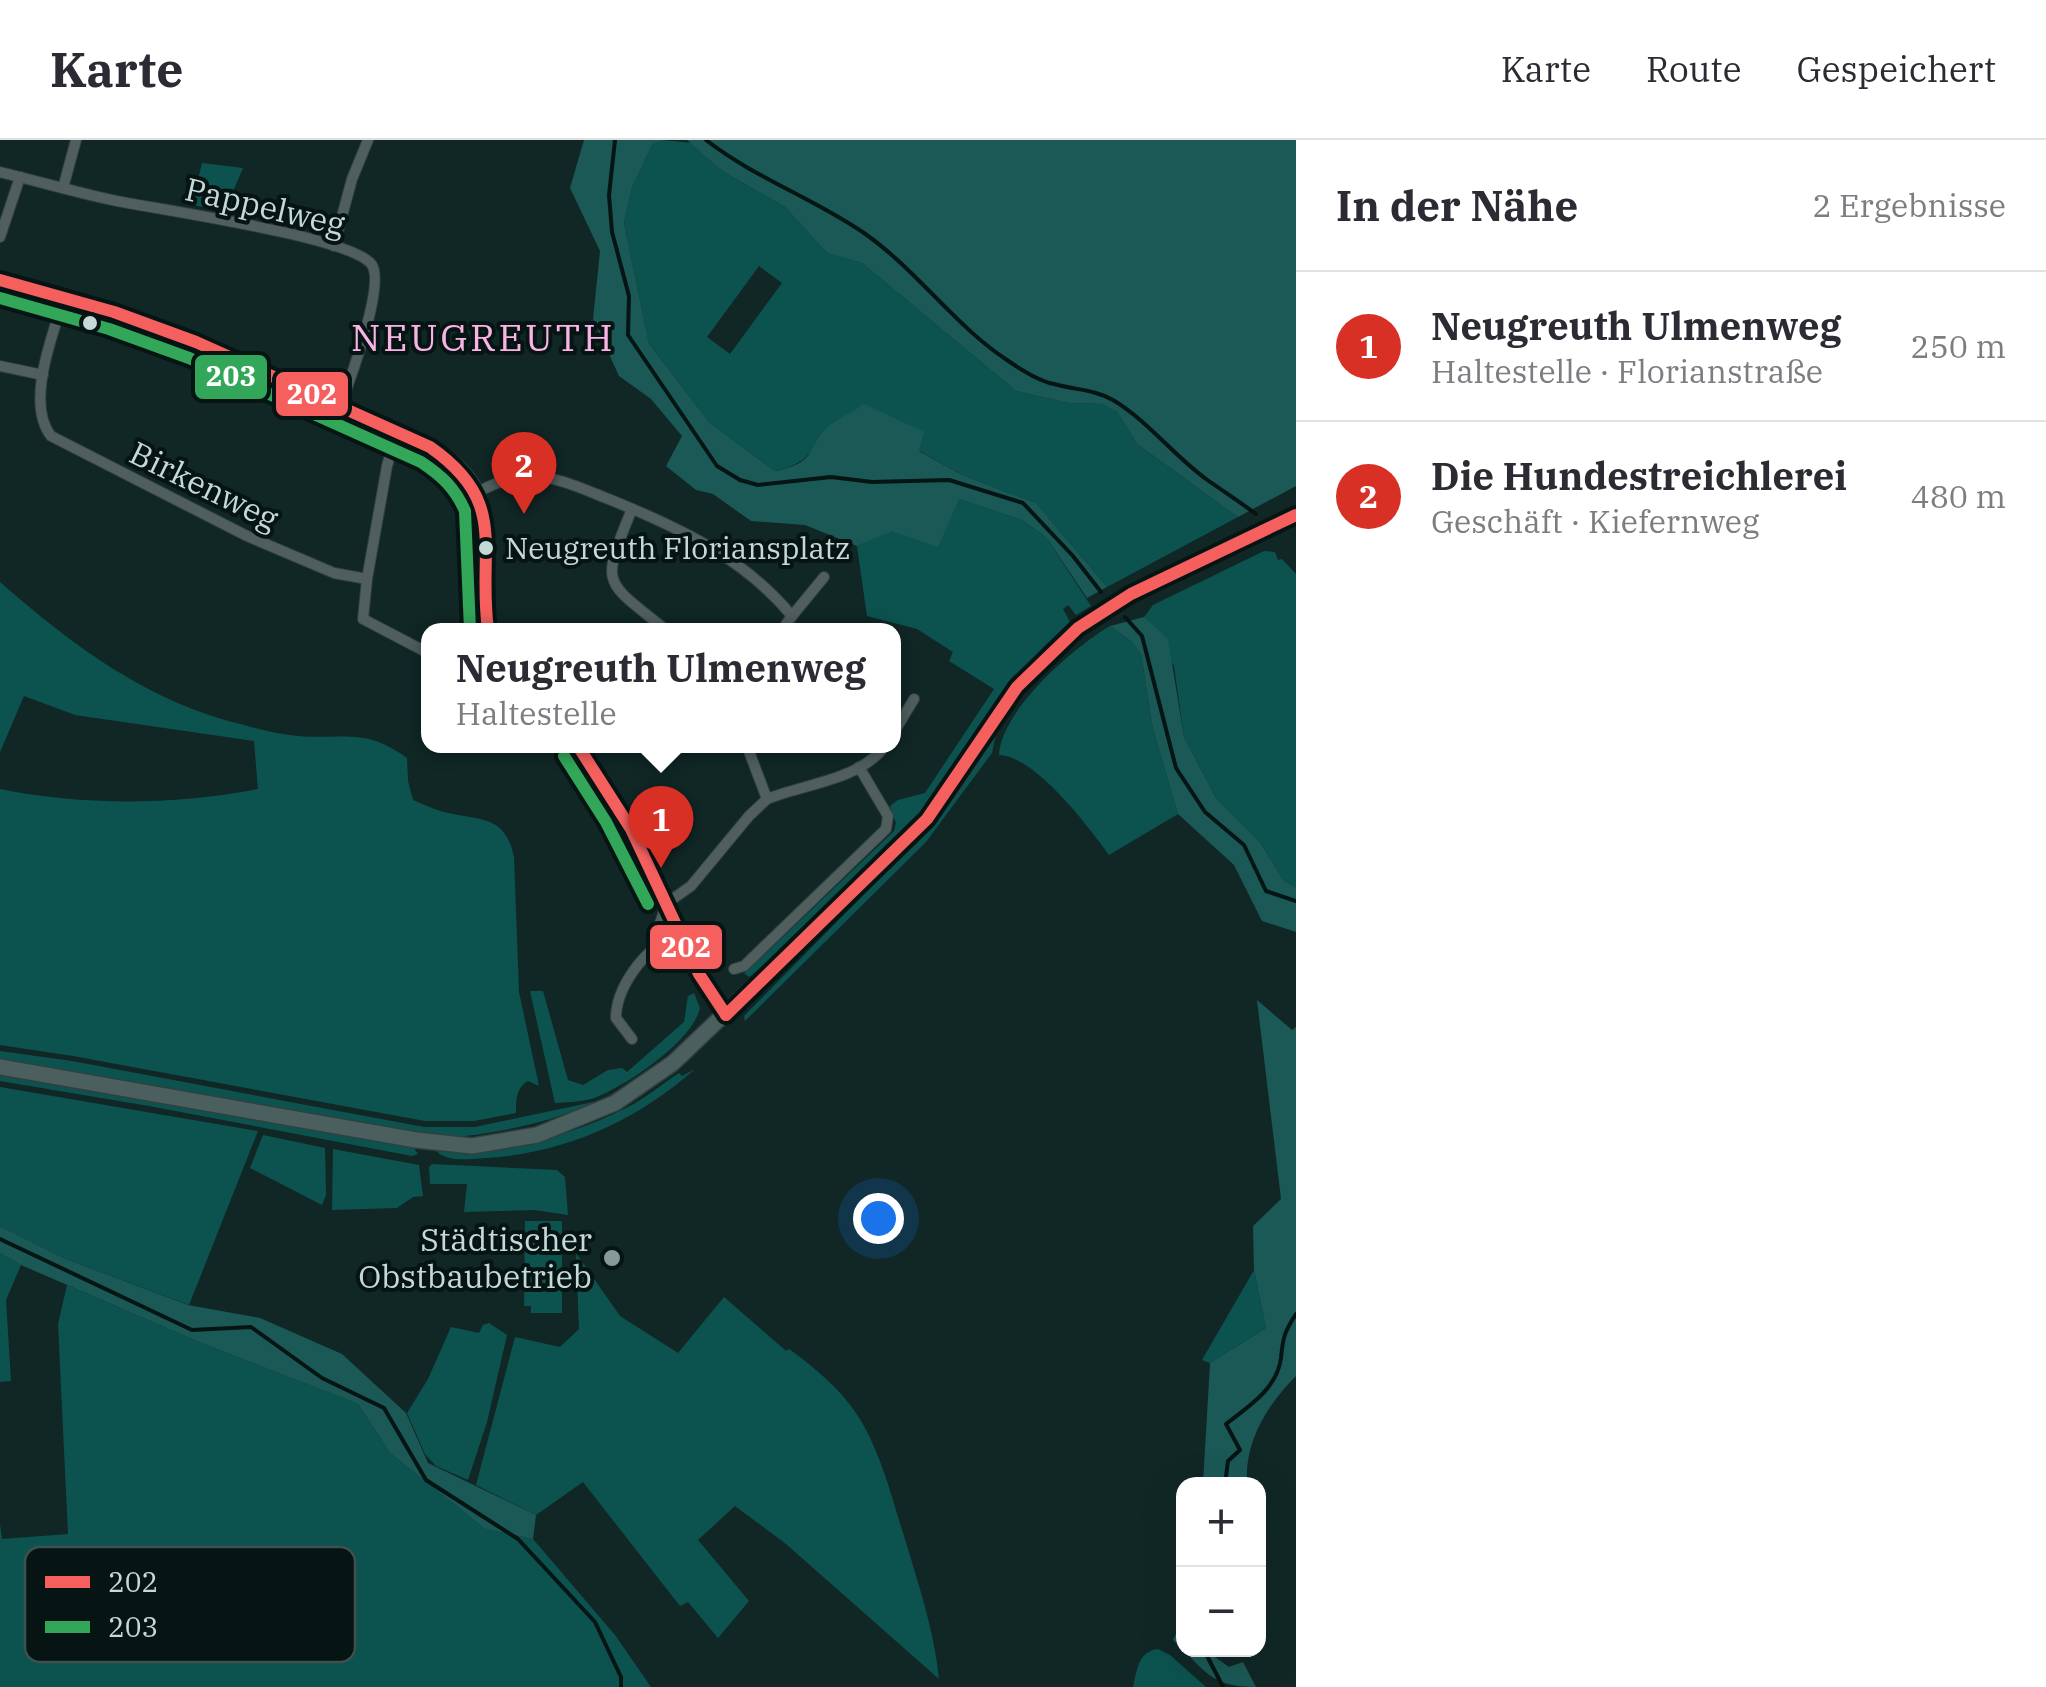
<!DOCTYPE html>
<html lang="de">
<meta charset="utf-8">
<style>
body{margin:0;font-family:"IBM Plex Serif",serif;background:#f7f7f7;color:#2b2b33}
.controls{position:absolute;right:30px;bottom:30px;display:grid;overflow:hidden;border-radius:20px;box-shadow:0 10px 40px #0002}
.controls button{width:90px;height:90px;display:grid;place-items:center;padding:0;border:0;border-bottom:2px solid #e1e1e2;background:#fff;color:#2b2b33;font:50px sans-serif}
.you{position:absolute;left:878px;top:1078px;width:35px;height:35px;margin:-25px;border:8px solid #fff;border-radius:50%;background:#1a73e8;box-shadow:0 0 0 15px #1a73e833}
.badge{display:grid;place-items:center;width:65px;height:65px;border-radius:50%;background:#d93025;color:#fff;font-size:32px;font-weight:700}
.pin{position:absolute;translate:-50% -82px;filter:drop-shadow(0 2px 5px #0008)}
.pin::after{content:'';position:absolute;top:52px;width:35px;height:30px;background:inherit;clip-path:polygon(0 0,100% 0,50% 100%)}
.popup{position:absolute;left:421px;top:483px;width:480px;height:130px;box-sizing:border-box;display:grid;place-content:center;border-radius:20px;background:#fff;filter:drop-shadow(0 2px 8px #0005);font-size:32px;white-space:nowrap;color:#7c7c81}
.popup b{font-size:38px;color:#2b2b33}
.popup::after{content:'';position:absolute;left:50%;top:100%;margin-left:-20px;border:20px solid transparent;border-top-color:#fff}
.list{margin:0;padding:0;list-style:none}
h2{display:flex;justify-content:space-between;align-items:center;height:130px;margin:0;padding:0 40px;font-size:42px}
h2 small{font-size:32px;font-weight:400;color:#7c7c81}
.list li{display:grid;grid-template-columns:65px 1fr auto;gap:30px;align-items:center;box-sizing:border-box;height:150px;padding:0 40px;border-top:2px solid #e1e1e2}
.list b{display:block;font-size:38px;white-space:nowrap}
.list p{margin:0;font-size:32px;white-space:nowrap;color:#7c7c81}
.list em{font-size:32px;font-style:normal;color:#7c7c81}
.map{position:relative;flex:none;width:1296px;height:1547px;overflow:hidden}
header{display:flex;align-items:center;gap:60px;box-sizing:border-box;height:140px;padding:0 50px;background:#fff;border-bottom:2px solid #e1e1e2}
header strong{font-size:48px}
nav{display:flex;gap:55px;margin-inline-start:auto;font-size:35px}
main{display:flex}
aside{flex:1;background:#fff}
.map>svg:first-child{display:block}
</style>
<header>
<strong>Karte</strong>
<nav><a>Karte</a><a>Route</a><a>Gespeichert</a></nav>
</header>
<main>
<div class="map">
<svg width="1296" height="1547" viewBox="0 0 1296 1547">
<rect width="100%" height="100%" fill="#102726"/>
<!-- green -->
<g fill="#0c5350" fill-rule="evenodd">
<path d="M 662,0 L 693,3 L 724,32 L 785,67 L 827,113 L 862,123 L 1016,251 L 1069,263 L 1102,264 L 1117,272 L 1137,304 L 1238,377 L 1107,447 L 1036,363 L 962,335 L 918,310 L 923,292 L 826,289 C 813,313 803,325 775,331 L 710,283 L 649,204 L 624,83 L 632,48 L 652,5 ZM 759,126 L 782,143 L 730,214 L 707,197 Z"/>
<path d="M 202,23 L 243,28 L 225,70 L 192,65 Z"/>
<path d="M 959,359 L 1022,380 L 1046,397 L 1091,466 L 1076,475 L 1068,465 L 1063,469 L 1070,482 C 1045,505 1021,529 1000,557 C 972,595 952,639 921,676 L 763,827 L 749,837 L 744,833 L 764,815 L 894,691 L 896,683 L 890,666 L 898,660 L 925,653 L 994,549 L 949,521 L 953,512 L 917,489 L 867,476 L 857,406 Z"/>
<path d="M 1264,411 L 1275,412 L 1278,420 L 1282,419 L 1296,434 L 1296,747 L 1284,741 L 1260,702 L 1216,658 L 1184,597 L 1174,526 L 1144,477 L 1153,465 Z"/>
<rect x="460" y="420" width="9" height="43"/>
<path d="M 0,442 C 72,505 149,563 244,585 C 261,590 279,594 297,596 C 346,600 363,587 407,618 L 408,641 L 413,660 C 423,664 433,669 444,672 C 480,681 505,674 514,717 L 519,852 L 539,946 L 528,941 C 516,948 516,960 516,973 L 474,981 L 425,981 L 73,916 L 0,905 L 0,649 C 83,666 174,665 258,649 L 254,601 L 75,575 L 24,556 L 0,612 Z"/>
<path d="M 1110,486 L 1131,501 L 1141,514 L 1153,589 L 1178,674 L 1109,715 C 1088,686 1035,616 999,615 C 1001,570 1074,507 1110,486 Z"/>
<path d="M 996,594 L 992,613 L 926,702 L 745,881 L 744,876 L 941,676 Z"/>
<path d="M 530,851 L 543,851 L 568,940 L 583,945 L 608,930 L 622,928 L 627,932 L 684,882 L 688,856 L 694,853 L 700,868 C 692,902 626,946 594,958 C 582,962 568,962 555,963 Z"/>
<path d="M 0,911 L 72,921 L 424,987 L 475,987 L 598,961 L 627,946 L 666,919 C 595,972 534,989 447,998 L 0,920 Z"/>
<path d="M 695,929 C 635,982 565,1013 486,1018 C 468,1019 448,1023 435,1010 C 500,1013 567,998 626,968 C 644,959 661,945 679,933 L 682,936 Z"/>
<path d="M 0,933 L 413,1007 L 418,1014 L 412,1016 L 149,966 L 0,941 Z"/>
<path d="M 0,947 L 258,991 L 189,1165 L 66,1119 L 0,1086 Z"/>
<path d="M 263,995 L 325,1008 L 326,1055 L 322,1065 L 250,1028 Z"/>
<path d="M 333,1009 L 419,1025 L 423,1056 L 413,1057 L 397,1068 L 332,1070 Z"/>
<path d="M 432,1024 L 557,1030 L 565,1037 L 568,1075 L 534,1070 L 464,1072 L 467,1044 L 430,1044 L 429,1027 Z"/>
<path d="M 525,1081 L 562,1081 L 562,1173 L 531,1173 L 531,1166 L 524,1166 Z"/>
<path d="M 0,1113 L 21,1125 L 6,1160 L 11,1241 L 0,1242 Z"/>
<path d="M 576,1113 L 620,1176 L 678,1213 L 724,1157 L 786,1211 L 789,1209 C 813,1226 839,1248 856,1273 C 880,1309 891,1355 904,1396 C 918,1443 934,1489 939,1539 L 786,1404 L 735,1366 L 698,1400 L 749,1461 L 718,1498 L 688,1462 L 680,1466 L 583,1342 L 536,1375 L 476,1345 L 515,1197 L 560,1207 L 579,1189 Z"/>
<path d="M 1254,1130 L 1266,1188 L 1210,1223 L 1202,1220 Z"/>
<path d="M 67,1145 L 199,1202 L 358,1264 L 390,1313 L 485,1389 L 533,1399 L 615,1495 L 651,1547 L 0,1547 L 0,1384 L 2,1399 L 68,1394 L 58,1184 Z"/>
<path d="M 489,1183 L 507,1195 L 487,1282 L 468,1340 L 436,1326 L 425,1314 L 407,1273 L 428,1239 L 451,1187 L 479,1193 L 483,1185 Z"/>
<path d="M 1158,1509 L 1170,1515 L 1206,1547 L 1133,1547 C 1137,1531 1138,1511 1158,1509 Z"/>
</g>
<!-- forest -->
<g fill="#1b5956">
<path d="M 584,0 L 662,0 L 652,5 L 632,48 L 624,83 L 649,204 L 710,283 L 775,331 C 820,322 805,307 829,286 C 840,278 853,271 864,264 L 924,292 L 919,311 L 962,335 L 1036,363 L 1107,447 L 1087,458 L 1046,397 L 1022,380 L 959,359 L 938,407 L 892,391 L 857,406 L 805,385 L 751,381 L 713,354 L 696,350 L 666,326 L 682,296 L 651,259 L 619,236 L 593,179 L 600,111 L 570,48 Z"/>
<path d="M 687,0 L 1296,0 L 1296,346 L 1238,377 L 1137,304 L 1117,272 L 1102,264 L 1069,263 L 1016,251 L 862,123 L 827,113 L 785,67 L 724,32 Z"/>
<path d="M 1144,477 L 1168,499 L 1184,597 L 1216,658 L 1260,702 L 1284,741 L 1296,747 L 1296,792 L 1262,781 L 1234,725 L 1178,674 L 1153,589 L 1141,514 L 1131,501 L 1110,486 Z"/>
<path d="M 1257,860 L 1292,890 L 1296,887 L 1296,1236 C 1267,1265 1244,1302 1247,1344 L 1203,1344 L 1210,1223 L 1266,1188 L 1254,1130 L 1253,1086 L 1281,1059 Z"/>
<path d="M 0,1086 L 66,1119 L 188,1165 L 260,1178 L 342,1214 L 406,1273 L 428,1323 L 536,1375 L 533,1399 L 485,1389 L 390,1313 L 358,1264 L 199,1202 L 21,1125 L 0,1113 Z"/>
<path d="M 1183,1480 L 1184,1510 L 1219,1510 L 1215,1517 L 1229,1527 L 1243,1522 L 1256,1547 C 1210,1547 1205,1530 1173,1500 Z"/>
</g>
<g fill="none" stroke-linecap="round" stroke-linejoin="round">
<!-- stream -->
<g stroke="#051514" stroke-width="4">
<path d="M 615,0 L 609,55 L 612,92 L 629,156 L 628,195 L 717,326 L 740,340 L 758,345 L 831,337 L 872,342 L 949,340 L 1023,363 L 1073,416 L 1101,452"/>
<path d="M 706,0 C 755,38 813,58 864,93 C 917,130 955,186 1007,220 C 1020,229 1039,241 1054,244 C 1075,250 1093,249 1113,260 C 1148,281 1173,315 1206,339 C 1223,351 1240,362 1256,374"/>
<path d="M 1125,477 L 1142,496 L 1176,628 L 1205,672 L 1244,705 L 1266,751 L 1296,761"/>
<path d="M 0,1099 L 192,1190 L 251,1187 L 322,1238 L 384,1268 L 426,1340 L 518,1399 L 595,1482 L 621,1537 L 621,1547"/>
<path d="M 1225,1344 L 1228,1321 L 1240,1310 L 1226,1284 C 1248,1267 1277,1249 1281,1218 C 1283,1198 1284,1192 1296,1174"/>
<path d="M 1204,1510 L 1223,1547"/>
</g>
<!-- street casing -->
<g stroke="#30403f" stroke-width="12">
<g id="street">
<path d="M 0,32 C 37,41 75,52 112,60 C 154,69 354,97 372,125 C 385,146 349,243 340,266"/>
<path d="M 63,48 L 76,0"/>
<path d="M 0,97 L 20,37"/>
<path d="M 334,106 L 352,39 L 368,0"/>
<path d="M 64,158 C 53,194 25,263 51,296 L 247,396 L 334,433 L 367,439 L 363,479 L 428,513"/>
<path d="M 0,226 L 43,235"/>
<path d="M 478,352 C 493,344 511,336 529,336 C 557,336 585,350 611,360 C 680,388 744,418 792,476 L 824,437"/>
<path d="M 632,369 C 600,447 603,439 666,490"/>
<path d="M 367,439 L 387,326 L 397,292"/>
<path d="M 782,490 L 792,476"/>
<path d="M 894,592 L 914,559"/>
<path d="M 767,659 C 804,644 860,640 885,606"/>
<path d="M 667,800 L 659,786 L 667,763 L 691,746 L 749,676 L 767,659 L 747,606"/>
<path d="M 734,829 L 744,826 L 886,689 L 888,676 L 859,627"/>
<path d="M 632,899 L 616,878 C 616,848 644,809 672,798"/>
</g>
</g>
<!-- secondary casing -->
<g stroke="#30403f" stroke-width="16">
<g id="secondary">
<path d="M 0,140 L 114,172 L 196,202 L 430,307 C 516,354 472,417 488,490"/>
<path d="M 578,606 L 631,689 L 699,834 L 726,875"/>
</g>
</g>
<!-- primary casing -->
<g stroke="#30403f" stroke-width="18">
<path id="primary" d="M 0,927 L 416,1000 L 472,1006 L 537,995 L 615,963 L 673,923 L 919,689 L 951,648 L 1017,547 L 1078,488 L 1131,454 L 1296,375"/>
</g>
<!-- street -->
<use href="#street" stroke="#505f5e" stroke-width="10"/>
<!-- secondary -->
<use href="#secondary" stroke="#4c5f5e" stroke-width="14"/>
<!-- primary -->
<use href="#primary" stroke="#4a5f5e" stroke-width="15"/>
<!-- bus-1 casing -->
<g stroke="#061514" stroke-width="20">
<g id="bus-1">
<path d="M 0,140 L 114,172 L 196,202 L 430,307 C 510,363 477,407 488,490"/>
<path d="M 578,606 L 631,689 L 699,834 L 726,875"/>
<path d="M 726,875 L 927,679 L 1017,547 L 1078,488 L 1131,454 L 1296,375"/>
</g>
</g>
<!-- bus-2 casing -->
<g stroke="#061514" stroke-width="20">
<g id="bus-2">
<path d="M 0,158 L 109,189 L 189,218 L 421,322 C 442,336 455,348 465,371 L 470,490"/>
<path d="M 564,616 L 606,682 L 648,764"/>
</g>
</g>
<!-- bus-1 -->
<use href="#bus-1" stroke="#f5605f" stroke-width="12"/>
<!-- bus-2 -->
<use href="#bus-2" stroke="#32a759" stroke-width="12"/>
</g>
<!-- markers -->
<g fill="#c5d9d7" stroke="#061514" stroke-width="4">
<circle cx="90" cy="183" r="9"/>
<circle cx="486" cy="408" r="9"/>
</g>
<circle fill="#869b99" stroke="#061514" stroke-width="4" cx="612" cy="1118" r="10"/>
<g text-anchor="middle" stroke-width="8" stroke-linejoin="round" paint-order="stroke">
<!-- bus labels -->
<g font-size="30" fill="#c5d9d7" stroke="#061514" text-anchor="start">
<text x="505" y="419">Neugreuth Floriansplatz</text>
</g>
<!-- street labels -->
<g font-size="32" fill="#c5d9d7" stroke="#061514">
<text transform="translate(265 67) rotate(13)" y="11">Pappelweg</text>
<text transform="translate(204 346) rotate(26)" y="11">Birkenweg</text>
</g>
<!-- poi labels -->
<g font-size="32" fill="#c5d9d7" stroke="#061514" text-anchor="end">
<text x="592" y="1111">Städtischer<tspan x="592" dy="37">Obstbaubetrieb</tspan></text>
</g>
<!-- quarter labels -->
<g font-size="38" letter-spacing="2.5" fill="#f9b4e3" stroke="#061514">
<text x="483" y="211">NEUGREUTH</text>
</g>
</g>
<!-- legend -->
<rect x="25" y="1407" width="330" height="115" rx="15" fill="#061514" stroke="#3f504e" stroke-width="2.5"/>
<rect x="45" y="1436" width="45" height="12" fill="#f5605f"/>
<rect x="45" y="1481" width="45" height="12" fill="#32a759"/>
<g font-size="28" fill="#c5d9d7">
<text x="108" y="1452">202</text>
<text x="108" y="1497">203</text>
</g>
<g stroke="#061514" stroke-width="4">
<rect x="193" y="213" width="76" height="48" rx="10" fill="#32a759"/>
<rect x="274" y="230" width="76" height="48" rx="10" fill="#f5605f"/>
<rect x="648" y="783" width="76" height="48" rx="10" fill="#f5605f"/>
</g>
<g font-size="28" text-anchor="middle" font-weight="bold" fill="#fff">
<text x="231" y="246">203</text>
<text x="312" y="264">202</text>
<text x="686" y="817">202</text>
</g>
</svg>
<div class="controls">
<button>+</button>
<button>−</button>
</div>
<div class="you"></div>
<div class="pin badge" style="left:661px;top:728px">1</div>
<div class="popup"><b>Neugreuth Ulmenweg</b>Haltestelle</div>
<div class="pin badge" style="left:524px;top:374px">2</div>
</div>
<aside>
<h2>In der Nähe<small>2 Ergebnisse</small></h2>
<ul class="list">
<li><span class="badge">1</span><div><b>Neugreuth Ulmenweg</b><p>Haltestelle · Florianstraße</p></div><em>250 m</em></li>
<li><span class="badge">2</span><div><b>Die Hundestreichlerei</b><p>Geschäft · Kiefernweg</p></div><em>480 m</em></li>
</ul>
</aside>
</main>
